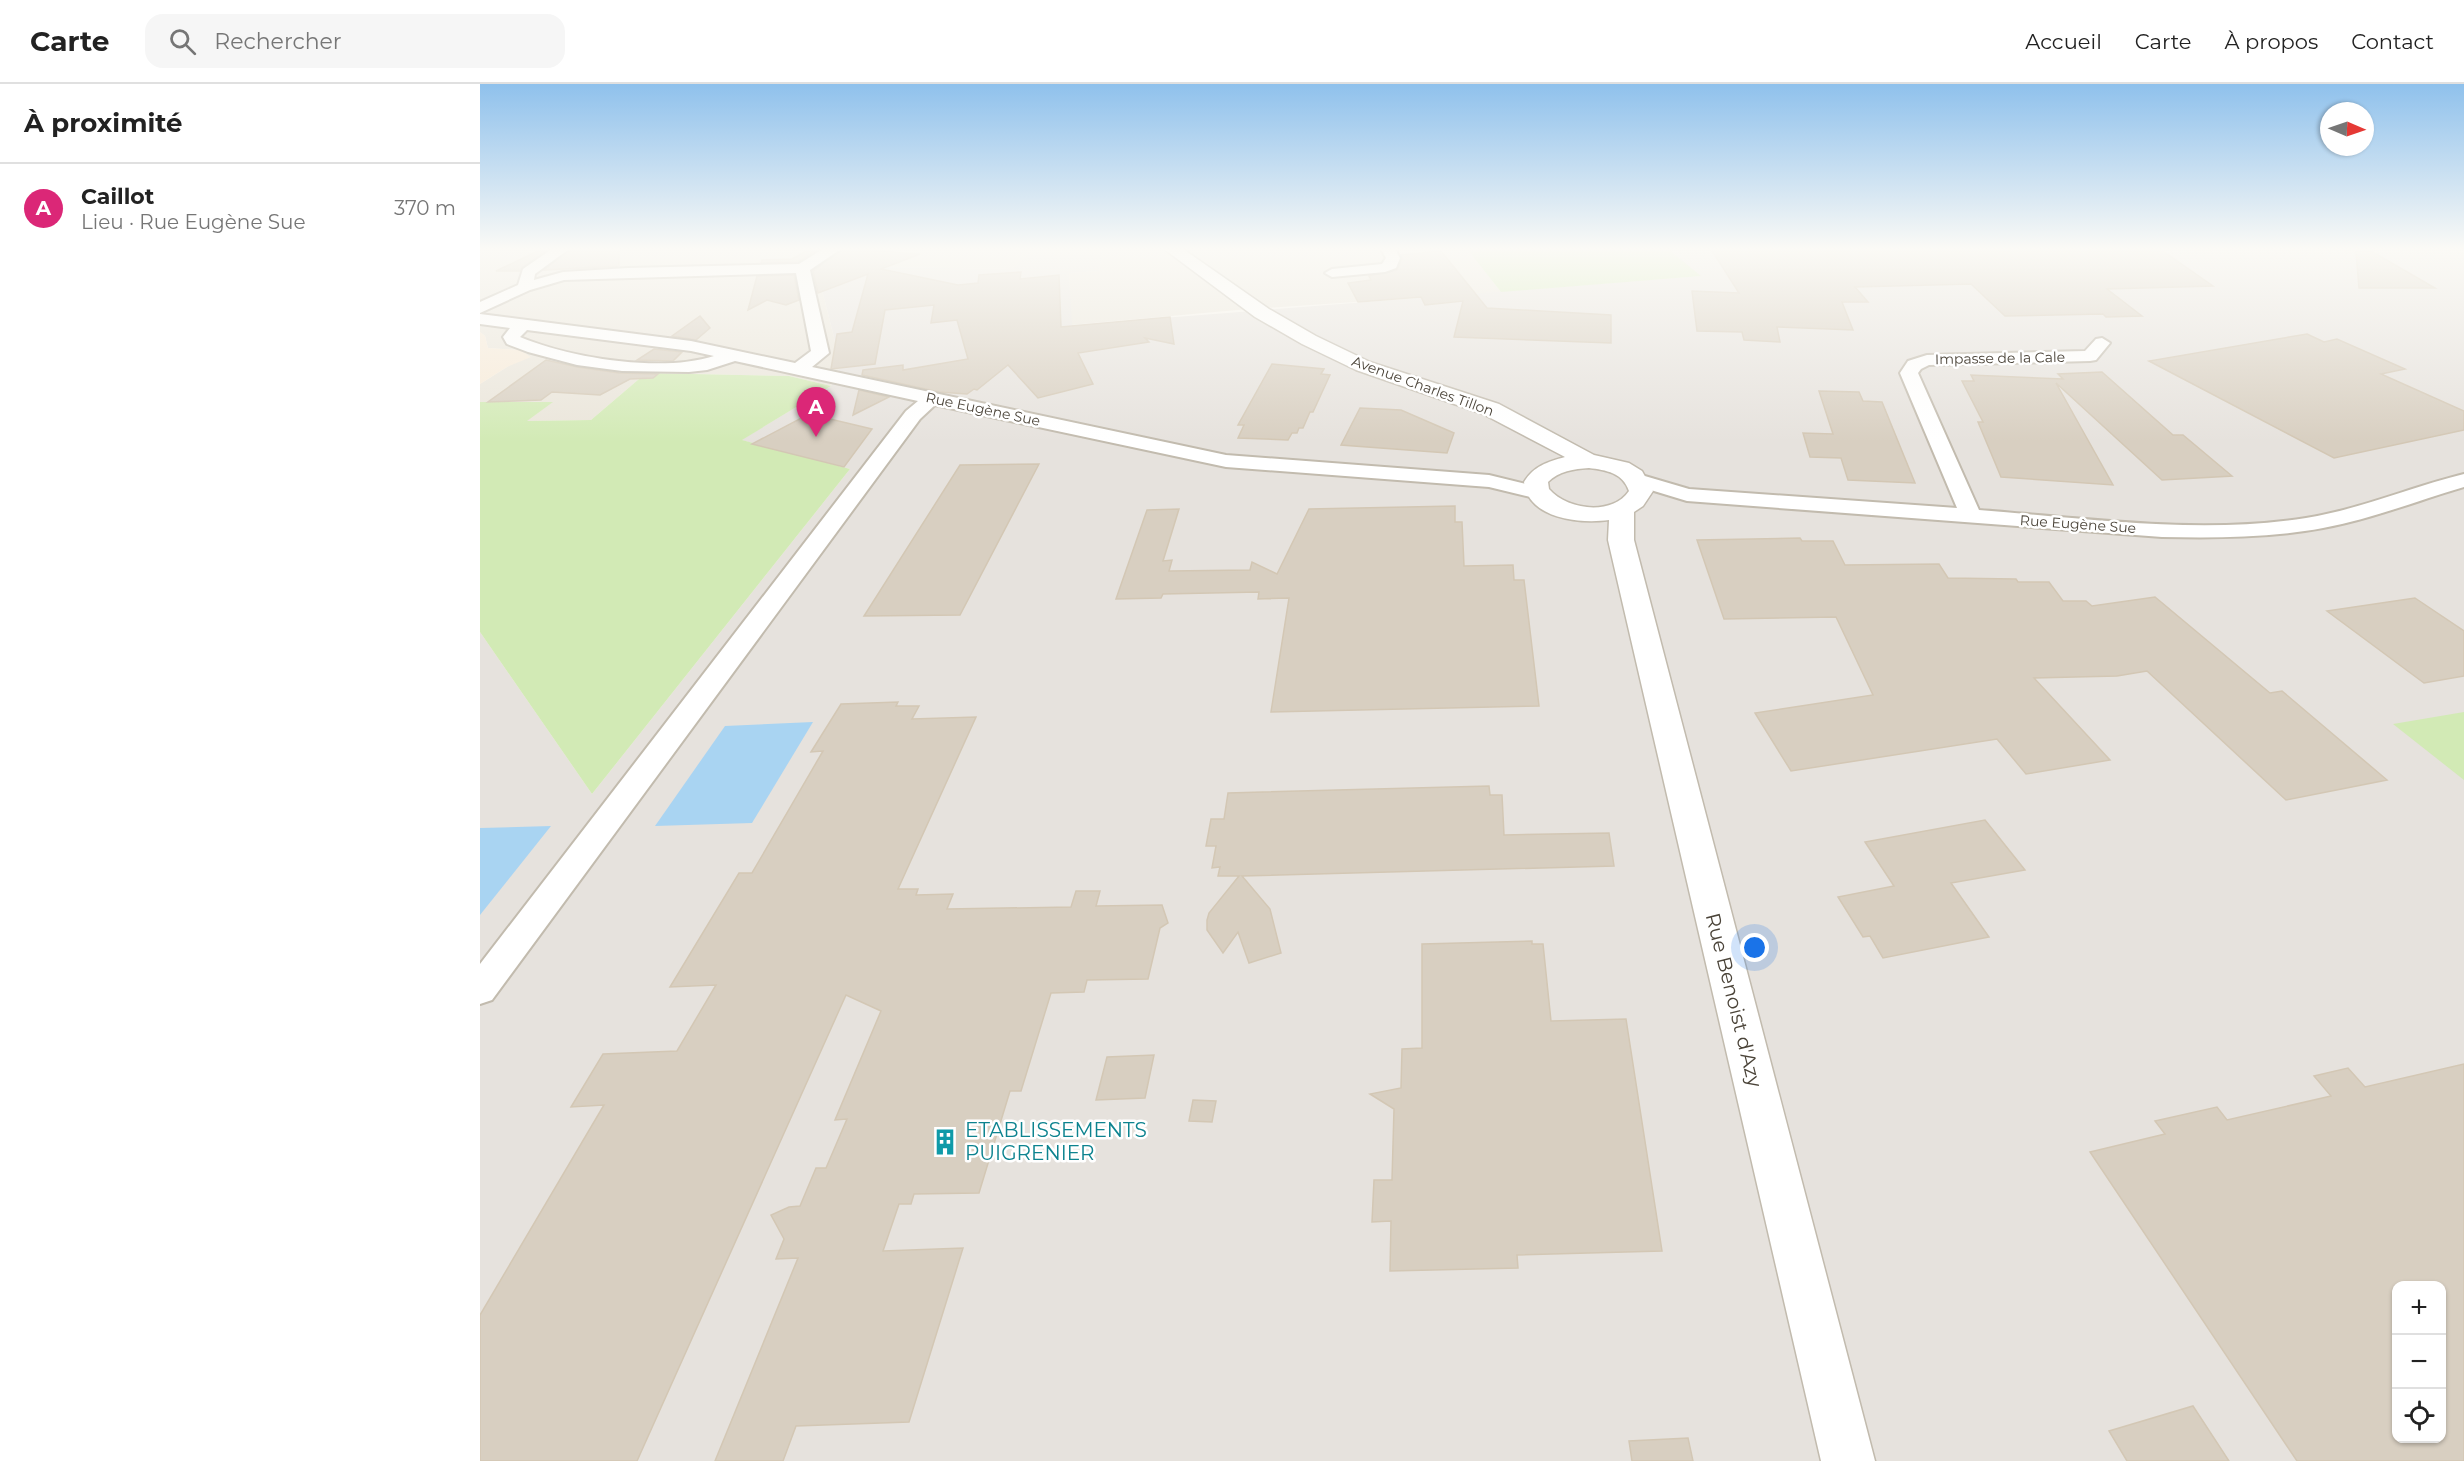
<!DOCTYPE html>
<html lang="fr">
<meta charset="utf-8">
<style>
body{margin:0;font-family:Montserrat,sans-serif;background:#f6f6f6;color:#222}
.controls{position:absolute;right:18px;bottom:18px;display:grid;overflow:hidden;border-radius:12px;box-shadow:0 2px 4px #0004}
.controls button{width:54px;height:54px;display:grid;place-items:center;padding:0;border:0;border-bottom:2px solid #e0e0e0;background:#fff;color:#222;font:30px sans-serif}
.compass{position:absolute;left:1840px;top:18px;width:54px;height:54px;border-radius:50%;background:#fff;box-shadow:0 2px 4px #0004;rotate:92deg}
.you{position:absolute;left:1275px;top:864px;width:21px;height:21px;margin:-15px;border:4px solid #fff;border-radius:50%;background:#1a73e8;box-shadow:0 0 0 9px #1a73e833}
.badge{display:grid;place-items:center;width:39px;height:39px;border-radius:50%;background:#db2777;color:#fff;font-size:20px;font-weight:700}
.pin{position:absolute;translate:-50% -50px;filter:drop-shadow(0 2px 3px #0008)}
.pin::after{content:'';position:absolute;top:32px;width:21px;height:18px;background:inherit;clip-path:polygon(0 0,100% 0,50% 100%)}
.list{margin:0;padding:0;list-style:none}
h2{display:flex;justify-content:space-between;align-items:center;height:78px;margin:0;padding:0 24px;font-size:26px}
h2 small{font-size:20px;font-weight:400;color:#767676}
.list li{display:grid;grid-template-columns:39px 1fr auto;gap:18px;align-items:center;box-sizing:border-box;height:90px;padding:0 24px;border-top:2px solid #e0e0e0}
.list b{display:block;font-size:22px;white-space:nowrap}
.list p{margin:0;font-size:20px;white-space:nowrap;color:#767676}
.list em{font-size:20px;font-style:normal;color:#767676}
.icon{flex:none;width:33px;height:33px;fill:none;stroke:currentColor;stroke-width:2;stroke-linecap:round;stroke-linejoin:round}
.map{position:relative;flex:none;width:1984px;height:1377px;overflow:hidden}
header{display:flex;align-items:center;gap:36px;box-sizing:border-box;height:84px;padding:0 30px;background:#fff;border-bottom:2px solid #e0e0e0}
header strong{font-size:28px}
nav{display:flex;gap:33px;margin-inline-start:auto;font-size:21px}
.search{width:420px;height:54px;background:#f6f6f6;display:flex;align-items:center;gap:15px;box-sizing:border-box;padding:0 21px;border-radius:18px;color:#767676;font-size:22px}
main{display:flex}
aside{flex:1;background:#fff}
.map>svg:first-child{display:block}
</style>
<header>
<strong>Carte</strong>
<div class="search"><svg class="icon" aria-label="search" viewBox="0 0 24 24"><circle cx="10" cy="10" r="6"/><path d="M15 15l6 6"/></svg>Rechercher</div>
<nav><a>Accueil</a><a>Carte</a><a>À propos</a><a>Contact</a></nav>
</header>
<main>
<aside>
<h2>À proximité<small></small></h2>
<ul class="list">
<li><span class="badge">A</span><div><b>Caillot</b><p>Lieu · Rue Eugène Sue</p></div><em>370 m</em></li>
</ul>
</aside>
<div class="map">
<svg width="1984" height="1377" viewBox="0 0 1984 1377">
<rect width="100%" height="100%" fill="#f6f3ec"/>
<!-- residential -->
<path fill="#eae5da" d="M 0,165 L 987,165 L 1021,208 L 757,226 L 591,241 L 589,189 L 619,187 L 622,171 L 533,185 L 336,182 L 361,281 L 351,302 L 309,292 L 166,289 L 111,336 L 46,337 L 72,318 L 0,318 L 0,300 L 27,283 L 40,266 L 8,264 L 5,252 L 0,248 Z"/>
<!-- commercial -->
<path fill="#f7ead8" d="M 0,248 L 5,252 L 8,264 L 40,266 L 51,273 L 27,283 L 0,300 Z"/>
<!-- industrial -->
<path fill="#e6e2dd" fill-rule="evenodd" d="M 1188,165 L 1984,165 L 1984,1377 L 0,1377 L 0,548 L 112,710 L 370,385 L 261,356 L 351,302 L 361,281 L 336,182 L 533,185 L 548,172 L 622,171 L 619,187 L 589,189 L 592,241 L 1220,192 ZM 1916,1202 L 1962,1202 L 1962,1354 L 1916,1354 Z"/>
<!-- green -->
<g fill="#d2eab5">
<path d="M 987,165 L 1188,165 L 1221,192 L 1021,208 Z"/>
<path d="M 166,289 L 309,292 L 351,302 L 262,356 L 370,385 L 112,710 L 0,548 L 0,318 L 73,318 L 47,337 L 111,336 Z"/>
<path d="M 1984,628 L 1984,696 L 1913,640 Z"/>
</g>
<!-- water -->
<g fill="#a9d4f2">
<path d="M 333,638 L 272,739 L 175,742 L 245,642 Z"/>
<path d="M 71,742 L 0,831 L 0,744 Z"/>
</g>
<!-- building -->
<g fill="#d8cfc1" stroke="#d3c7b4" stroke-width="1.5" fill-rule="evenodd">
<path d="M 62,165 L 68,165 L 40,187 L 16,187 Z"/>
<path d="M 91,165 L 139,165 L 139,182 L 64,186 Z"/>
<path d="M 330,165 L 338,165 L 318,178 L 281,179 L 282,176 L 312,175 Z"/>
<path d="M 363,165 L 400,165 L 396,167 L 440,170 L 401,185 L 478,201 L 498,199 L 499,191 L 541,188 L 540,195 L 579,191 L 581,243 L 690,233 L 694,260 L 665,254 L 669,258 L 598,269 L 613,300 L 558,314 L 528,281 L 497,306 L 494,305 L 487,310 L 459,308 L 382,291 L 383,286 L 423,281 L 423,286 L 488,275 L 477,236 L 451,239 L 454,221 L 405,226 L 395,280 L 351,285 L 357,250 L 372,248 L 388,190 L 338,209 L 333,187 Z"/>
<path d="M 1231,165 L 1680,165 L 1733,202 L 1627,205 L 1662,232 L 1626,233 L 1623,230 L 1525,232 L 1491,200 L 1375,203 L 1388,218 L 1362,218 L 1373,246 L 1297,243 L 1300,258 L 1264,256 L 1262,248 L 1217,247 L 1212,207 L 1259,209 Z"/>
<path d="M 961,167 L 1007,224 L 1131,231 L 1131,259 L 974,253 L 983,217 L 945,221 L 941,213 L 878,218 L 868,199 L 891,196 L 889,192 L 917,186 L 922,175 L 921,171 Z"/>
<path d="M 1891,167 L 1955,204 L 1879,204 L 1876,168 Z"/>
<path d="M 314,191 L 319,216 L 306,221 L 287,216 L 268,226 L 277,192 Z"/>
<path d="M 220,232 L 230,244 L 216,256 L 192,252 Z"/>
<path d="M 1827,250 L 1844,258 L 1857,255 L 1925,285 L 1901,290 L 1984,327 L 1984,346 L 1854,374 L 1669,277 Z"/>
<path d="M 174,265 L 202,268 L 193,277 L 157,276 Z"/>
<path d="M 66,276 L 97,283 L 139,289 L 178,290 L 173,294 L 150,295 L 120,311 L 72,308 L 61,316 L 8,318 Z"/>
<path d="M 792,280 L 844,285 L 841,290 L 850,291 L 833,328 L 830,328 L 823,344 L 819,344 L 817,349 L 812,349 L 808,356 L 758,354 L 764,341 L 758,341 Z"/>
<path d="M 1622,288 L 1693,351 L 1703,351 L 1752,392 L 1682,396 L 1576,299 L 1633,401 L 1521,393 L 1498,338 L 1503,338 L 1482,297 L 1494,297 L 1491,291 L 1583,295 L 1578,290 Z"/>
<path d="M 379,306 L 409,313 L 373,331 Z"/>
<path d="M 1339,307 L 1379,308 L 1383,317 L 1402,318 L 1435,399 L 1368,396 L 1361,374 L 1330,373 L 1323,349 L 1353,350 Z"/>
<path d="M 880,324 L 921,326 L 974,349 L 967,369 L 861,361 Z"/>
<path d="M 329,330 L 392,345 L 364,383 L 272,360 Z"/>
<path d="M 559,380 L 480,531 L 384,532 L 480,381 Z"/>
<path d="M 975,422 L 975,438 L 982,438 L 984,482 L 1033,481 L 1034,496 L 1044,496 L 1059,622 L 791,628 L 809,514 L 778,515 L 779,508 L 683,510 L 681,514 L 636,515 L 667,426 L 699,425 L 683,477 L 692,476 L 689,487 L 770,486 L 772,478 L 797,490 L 829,425 Z"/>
<path d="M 1320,454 L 1322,457 L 1353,457 L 1365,481 L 1459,480 L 1468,494 L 1536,495 L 1538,498 L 1569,498 L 1583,517 L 1606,517 L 1612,522 L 1675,513 L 1790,609 L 1802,607 L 1907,696 L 1806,716 L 1667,587 L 1637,592 L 1554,594 L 1630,676 L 1546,690 L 1517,655 L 1311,687 L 1275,629 L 1393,611 L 1356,533 L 1244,535 L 1217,456 Z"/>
<path d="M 1935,514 L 1984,547 L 1984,592 L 1944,599 L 1847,527 Z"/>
<path d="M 418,618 L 416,622 L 439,622 L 432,635 L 496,633 L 418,805 L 438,805 L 436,811 L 473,810 L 467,825 L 591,823 L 596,807 L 620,807 L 616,822 L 682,821 L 688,839 L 680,844 L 668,895 L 607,896 L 604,908 L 571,909 L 541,1007 L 530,1007 L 499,1109 L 434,1110 L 431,1120 L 419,1120 L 403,1167 L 483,1164 L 429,1338 L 316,1342 L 303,1377 L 235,1377 L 318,1174 L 296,1175 L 304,1155 L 291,1131 L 309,1123 L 320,1122 L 336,1084 L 346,1084 L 367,1035 L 355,1036 L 401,927 L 366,911 L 157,1377 L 0,1377 L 0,1231 L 124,1021 L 91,1023 L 123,970 L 197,967 L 236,901 L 190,903 L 259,789 L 272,789 L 343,667 L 331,668 L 361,620 Z"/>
<path d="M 1009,702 L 1010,711 L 1022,711 L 1024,751 L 1129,749 L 1134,782 L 762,792 L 790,825 L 801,869 L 769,879 L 758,848 L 743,869 L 727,846 L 727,836 L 729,829 L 759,792 L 738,792 L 740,783 L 732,784 L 736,762 L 726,762 L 731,735 L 744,735 L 748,709 Z"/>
<path d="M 1505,736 L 1545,786 L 1471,799 L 1509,853 L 1403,874 L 1390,852 L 1383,853 L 1358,813 L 1414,802 L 1385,758 Z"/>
<path d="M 1052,857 L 1052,860 L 1063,860 L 1071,937 L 1146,935 L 1182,1167 L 1037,1171 L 1038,1184 L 910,1187 L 911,1137 L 892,1138 L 894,1096 L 912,1096 L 914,1025 L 890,1010 L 921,1004 L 922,965 L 942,964 L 942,860 Z"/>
<path d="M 674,971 L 665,1014 L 616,1016 L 627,973 Z"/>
<path d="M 1984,980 L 1984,1377 L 1817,1377 L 1610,1068 L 1685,1050 L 1675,1037 L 1737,1023 L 1747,1036 L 1851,1012 L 1834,992 L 1868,984 L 1885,1003 ZM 1917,1202 L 1962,1202 L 1962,1354 L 1917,1354 Z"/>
<path d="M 713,1016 L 736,1017 L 732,1038 L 709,1037 Z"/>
<path d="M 1713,1322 L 1749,1377 L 1647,1377 L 1629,1347 Z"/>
<path d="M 1208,1354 L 1213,1377 L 1152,1377 L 1149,1357 Z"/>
</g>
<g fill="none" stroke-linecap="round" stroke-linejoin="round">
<!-- minor casing -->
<g stroke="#c2bbae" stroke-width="4">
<g id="minor">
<path d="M 72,165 L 89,165 L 55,190 L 54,196 L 83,188 L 148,184 L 319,180 L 343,165 L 361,165 L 330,186 L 349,269 L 332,283 L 746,371 L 1009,391 L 1066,405 L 1069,409 L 1066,413 L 1059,415 L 1009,403 L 746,383 L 455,321 L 440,335 L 12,916 L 0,920 L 0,880 L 426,327 L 438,317 L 255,277 L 227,286 L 209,288 L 142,287 L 97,281 L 48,268 L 27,260 L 23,253 L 30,244 L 0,240 L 0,230 L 211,257 L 315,279 L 331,267 L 316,189 L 84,196 L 50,206 L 0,229 L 0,218 L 38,201 L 43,185 ZM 47,246 L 211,267 L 234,272 C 182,289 90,274 40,253 Z"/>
<path d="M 901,165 L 915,165 L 920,174 L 916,184 L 905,188 L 852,193 L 845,189 L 852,185 L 902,180 L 906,174 Z"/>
<path d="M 1622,254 L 1630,259 L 1616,276 L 1610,277 L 1449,281 L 1441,285 L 1438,289 L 1499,426 C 1606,434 1719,451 1826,434 C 1881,425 1931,403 1984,390 L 1984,403 C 1937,417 1891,435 1843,444 C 1790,454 1735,454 1682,453 L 1207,417 L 1151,400 L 1148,396 L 1151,392 L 1158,390 L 1209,405 L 1477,424 L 1420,289 L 1428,277 L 1447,271 L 1605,267 L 1616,255 Z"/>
</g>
</g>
<!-- tertiary casing -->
<g stroke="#c2bbae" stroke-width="3">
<path id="tertiary" d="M 684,165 L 703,165 L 789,225 L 836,252 L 890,278 L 1019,320 L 1114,371 L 1149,379 L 1162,387 L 1173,407 L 1163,422 L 1154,428 L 1154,456 L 1395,1377 L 1341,1377 L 1128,456 L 1129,436 C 1100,440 1048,435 1044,398 C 1054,382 1067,378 1085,373 L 1003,330 L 876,286 L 822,260 L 775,233 ZM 1109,384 C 1126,386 1143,389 1149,407 C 1132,432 1087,426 1069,405 L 1068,398 C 1079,387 1094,385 1109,384 Z"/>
</g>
<!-- minor -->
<use href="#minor" fill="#fff" fill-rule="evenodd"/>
<!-- tertiary -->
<use href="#tertiary" fill="#fff" fill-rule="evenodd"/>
</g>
<!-- sky -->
<linearGradient id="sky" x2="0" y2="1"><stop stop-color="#8fc1ec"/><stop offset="0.46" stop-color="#fbfaf6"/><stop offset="1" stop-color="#fbfaf6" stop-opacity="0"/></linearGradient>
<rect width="1984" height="358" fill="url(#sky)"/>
<!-- icons -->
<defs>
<g id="building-bare" transform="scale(2.07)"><path d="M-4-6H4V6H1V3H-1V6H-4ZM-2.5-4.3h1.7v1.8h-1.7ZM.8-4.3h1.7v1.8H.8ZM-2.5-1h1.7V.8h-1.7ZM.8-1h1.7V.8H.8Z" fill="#0f9aa8" stroke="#fff" stroke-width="2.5" paint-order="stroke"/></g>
</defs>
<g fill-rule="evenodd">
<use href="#building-bare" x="465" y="1058"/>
</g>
<g text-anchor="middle" stroke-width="5" stroke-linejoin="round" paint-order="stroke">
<!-- far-street labels -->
<g font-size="14" fill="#4b4439" stroke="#fff">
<text transform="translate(1520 274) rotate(-1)" y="5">Impasse de la Cale</text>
<text transform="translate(943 302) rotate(20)" y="5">Avenue Charles Tillon</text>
<text transform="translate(503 325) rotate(12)" y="5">Rue Eugène Sue</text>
<text transform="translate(1598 440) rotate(4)" y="5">Rue Eugène Sue</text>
</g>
<!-- near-street labels -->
<g font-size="20" fill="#4b4439" stroke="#fff">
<text transform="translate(1254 916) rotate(76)" y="7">Rue Benoist d'Azy</text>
</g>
<!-- near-culture labels -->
<g font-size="20" fill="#0d838f" stroke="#fff" text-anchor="start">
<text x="485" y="1053">ETABLISSEMENTS<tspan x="485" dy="23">PUIGRENIER</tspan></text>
</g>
</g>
</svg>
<div class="controls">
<button>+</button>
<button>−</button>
<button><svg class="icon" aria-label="locate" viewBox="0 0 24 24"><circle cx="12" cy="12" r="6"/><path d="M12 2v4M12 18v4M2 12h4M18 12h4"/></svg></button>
</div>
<svg class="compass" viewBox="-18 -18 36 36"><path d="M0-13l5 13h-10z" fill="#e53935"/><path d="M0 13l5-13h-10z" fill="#767676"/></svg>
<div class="you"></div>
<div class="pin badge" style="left:336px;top:353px">A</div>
</div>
</main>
